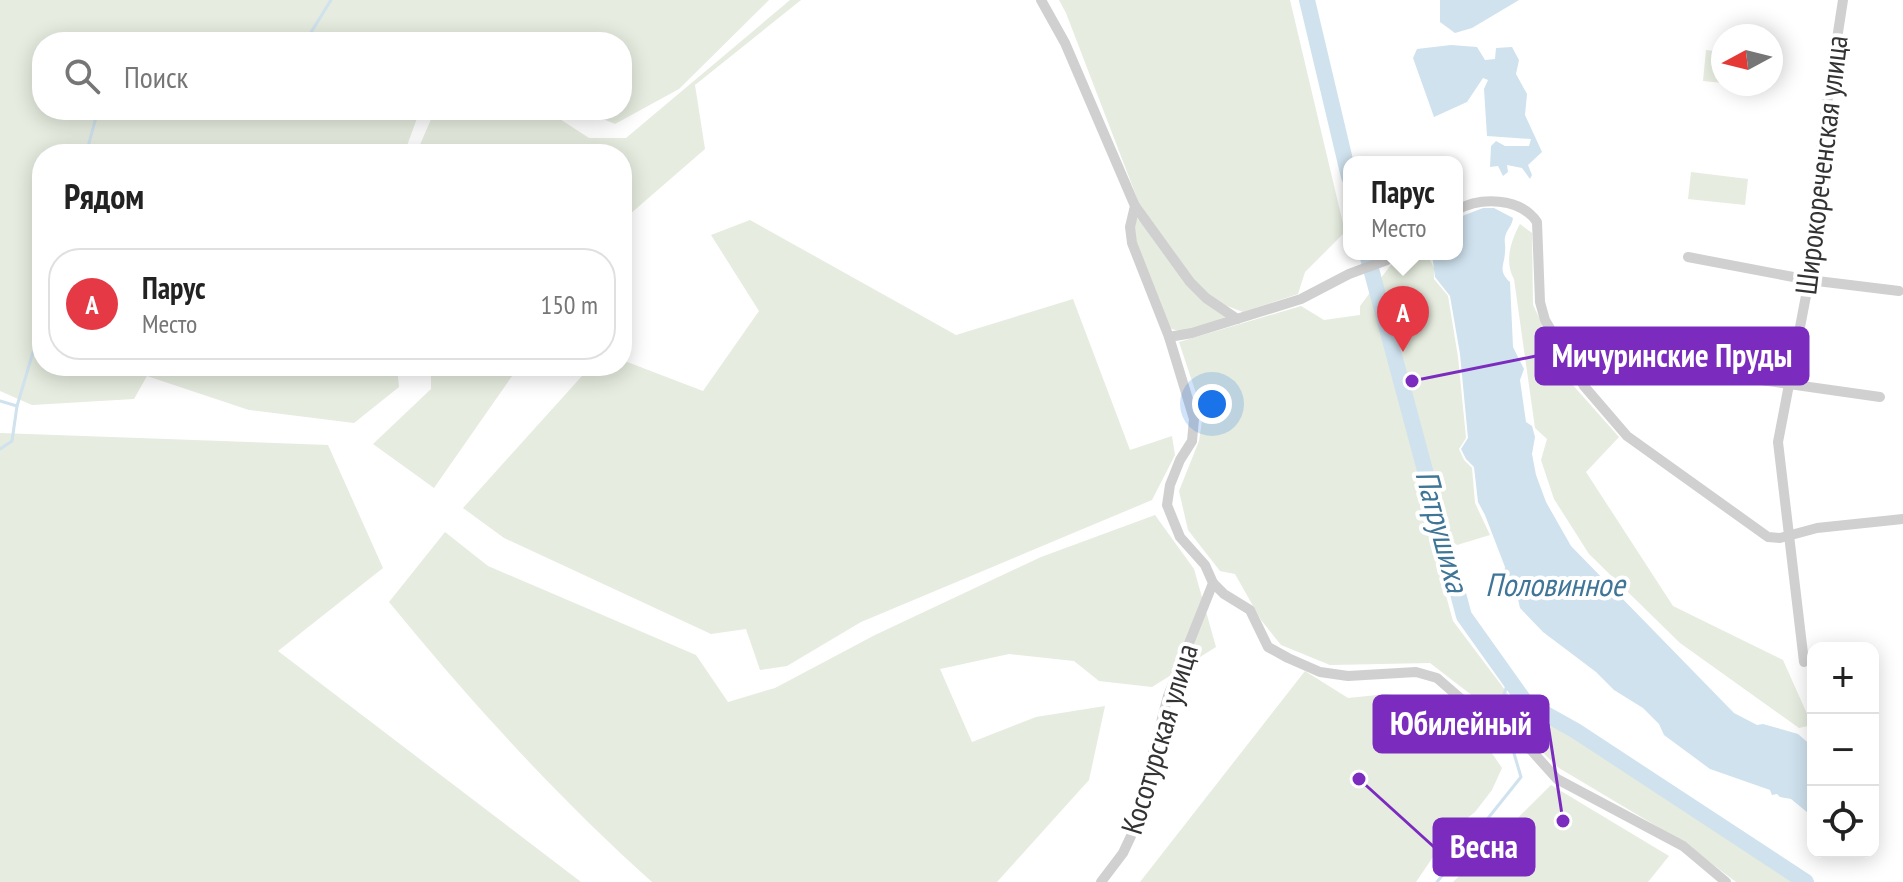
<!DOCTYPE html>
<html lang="ru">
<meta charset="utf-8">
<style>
body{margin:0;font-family:"PT Sans Narrow",sans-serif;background:#f2f2f2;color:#222}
.controls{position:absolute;right:24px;bottom:24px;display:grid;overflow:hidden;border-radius:16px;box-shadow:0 4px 20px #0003}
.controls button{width:72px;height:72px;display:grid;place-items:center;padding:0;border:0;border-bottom:2px solid #e0e0e0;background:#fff;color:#222;font:40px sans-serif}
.compass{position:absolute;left:1711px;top:24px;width:72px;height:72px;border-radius:50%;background:#fff;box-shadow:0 4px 20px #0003;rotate:263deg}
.you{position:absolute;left:1212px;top:404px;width:28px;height:28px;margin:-20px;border:6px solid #fff;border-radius:50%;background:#1a73e8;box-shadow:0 0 0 12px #1a73e833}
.badge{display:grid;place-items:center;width:52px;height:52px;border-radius:50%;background:#e63946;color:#fff;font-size:26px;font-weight:700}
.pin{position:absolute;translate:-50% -66px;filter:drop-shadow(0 2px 4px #0008)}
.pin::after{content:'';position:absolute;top:42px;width:28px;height:24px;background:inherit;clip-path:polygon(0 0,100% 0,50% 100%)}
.popup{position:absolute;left:1343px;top:156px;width:120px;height:104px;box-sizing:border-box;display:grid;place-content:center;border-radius:16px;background:#fff;filter:drop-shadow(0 2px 6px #0005);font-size:26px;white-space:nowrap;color:#767676}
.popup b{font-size:30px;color:#222}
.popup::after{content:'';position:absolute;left:50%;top:100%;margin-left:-16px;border:16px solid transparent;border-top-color:#fff}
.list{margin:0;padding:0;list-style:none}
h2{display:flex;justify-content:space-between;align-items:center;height:104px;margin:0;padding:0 32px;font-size:34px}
h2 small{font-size:26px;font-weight:400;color:#767676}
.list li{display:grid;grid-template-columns:52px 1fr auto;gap:24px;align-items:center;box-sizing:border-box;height:112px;margin:0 16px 16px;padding:0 16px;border:2px solid #e0e0e0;border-radius:32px}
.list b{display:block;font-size:30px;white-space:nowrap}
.list p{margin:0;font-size:26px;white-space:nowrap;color:#767676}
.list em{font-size:26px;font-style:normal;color:#767676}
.icon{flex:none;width:44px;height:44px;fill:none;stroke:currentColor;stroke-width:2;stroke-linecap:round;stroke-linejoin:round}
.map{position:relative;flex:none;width:1903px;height:882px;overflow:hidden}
.search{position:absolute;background:#fff;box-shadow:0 4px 20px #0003;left:32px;top:32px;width:600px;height:88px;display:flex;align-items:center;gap:20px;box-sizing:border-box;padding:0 28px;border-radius:32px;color:#767676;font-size:30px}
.panel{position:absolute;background:#fff;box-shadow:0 4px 20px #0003;left:32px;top:144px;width:600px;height:232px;border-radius:32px}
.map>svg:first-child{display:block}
</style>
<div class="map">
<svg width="1903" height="882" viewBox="0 0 1903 882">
<rect width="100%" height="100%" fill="#fff"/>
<!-- green -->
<g fill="#e6ecdf">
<path d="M 0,0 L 769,0 L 679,89 L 615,124 L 581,110 L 622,110 L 622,42 L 42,42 L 42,110 L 420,110 L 404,154 L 42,154 L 42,366 L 397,366 L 399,387 L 354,423 L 249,410 L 147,376 L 134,399 L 32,405 L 0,391 Z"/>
<path d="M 790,0 L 801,0 L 695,85 L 705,149 L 622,221 L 622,154 L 416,154 L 435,110 L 546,110 L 589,138 L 626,138 Z"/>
<path d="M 1059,0 L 1290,0 L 1345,232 L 1305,272 L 1298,294 L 1243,312 L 1219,303 L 1197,284 L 1142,211 L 1066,13 Z"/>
<path d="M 1706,50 L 1723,52 L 1723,83 L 1703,81 Z"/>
<path d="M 1691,172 L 1748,179 L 1745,205 L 1688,199 Z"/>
<path d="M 1136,218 L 1142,222 L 1189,286 L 1228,316 C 1209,323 1186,338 1168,327 L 1133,239 Z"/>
<path d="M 750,220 L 956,335 L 1073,299 L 1130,450 L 1172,436 L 1175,455 L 1152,500 L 861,622 L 787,666 L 760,670 L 746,629 L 711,634 L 504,538 L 463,508 L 591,366 L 622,366 L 622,360 L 703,391 L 759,311 L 711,235 Z"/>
<path d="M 1520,224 L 1532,233 L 1533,305 L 1571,383 L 1619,437 L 1586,472 L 1673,606 L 1783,660 L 1812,725 L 1799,728 L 1680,643 L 1589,554 L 1554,499 L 1541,460 L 1547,439 L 1535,428 L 1514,279 C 1504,262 1511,240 1520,224 Z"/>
<path d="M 1399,254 L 1427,254 L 1434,268 L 1434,279 L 1448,296 L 1458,357 L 1466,438 L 1459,449 L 1464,460 L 1472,468 L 1475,503 L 1490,535 L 1457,545 L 1424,516 L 1453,621 L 1511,698 L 1684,807 L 1795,882 L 1736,882 L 1683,842 L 1559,768 L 1526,737 L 1430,663 L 1330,665 L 1281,645 L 1261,620 L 1235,574 L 1220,571 L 1188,530 L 1179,491 L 1199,441 L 1203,414 L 1179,342 L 1301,306 L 1324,320 L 1360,315 L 1360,306 Z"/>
<path d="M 431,366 L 519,366 L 434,488 L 373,444 L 431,389 Z"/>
<path d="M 0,433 L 328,445 L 383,568 L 278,651 L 581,882 L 0,882 Z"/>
<path d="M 1155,515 L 1194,569 L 1216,647 L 1152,687 L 1099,681 L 1074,661 L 1009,654 L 940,669 L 972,742 L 1036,717 L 1105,706 L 1089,780 L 997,882 L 652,882 C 556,796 470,701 389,602 L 445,532 L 488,566 L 696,655 L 728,702 L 775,688 L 875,635 L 1041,557 Z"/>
<path d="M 1305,671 L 1348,698 L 1387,694 L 1446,712 L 1479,734 L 1502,768 L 1492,790 L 1475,812 L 1450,832 L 1416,882 L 1140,882 Z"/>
<path d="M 1551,785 L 1669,856 L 1648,882 L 1453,882 Z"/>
</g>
<!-- water -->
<g fill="#cfe2ee">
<path d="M 1440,0 L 1519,0 L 1472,28 L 1455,33 L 1440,22 Z"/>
<path d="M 1451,45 L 1477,47 L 1485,60 L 1495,59 L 1496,48 L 1512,47 L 1519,60 L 1516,74 L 1527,94 L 1525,115 L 1542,152 L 1528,165 L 1532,175 L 1530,179 L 1522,168 L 1507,165 L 1508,172 L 1503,176 L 1498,166 L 1490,167 L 1491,146 L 1496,141 L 1505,146 L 1529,146 L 1531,139 L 1487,136 L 1484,89 L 1488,80 L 1483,78 L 1467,102 L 1434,117 L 1413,58 L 1417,49 Z"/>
<path d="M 1483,208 L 1494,208 L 1513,218 C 1512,226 1507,229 1505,237 C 1504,244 1506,244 1505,251 C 1505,265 1497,270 1510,282 L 1513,347 L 1524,369 L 1520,380 L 1526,422 L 1532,426 L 1535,437 L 1532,454 L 1536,475 L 1546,502 L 1571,546 L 1734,713 L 1757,725 L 1763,724 L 1798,734 L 1813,747 L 1813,817 L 1791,799 L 1780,797 L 1777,794 L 1772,795 L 1770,790 L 1710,769 L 1664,735 L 1659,724 L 1643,708 L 1614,690 L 1596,672 L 1543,632 L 1520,608 L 1514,581 L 1504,574 L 1505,567 L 1485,515 L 1478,502 L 1474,467 L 1466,459 L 1461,449 L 1468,438 L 1460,354 L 1450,296 L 1435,277 L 1432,254 L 1457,254 L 1457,218 Z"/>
</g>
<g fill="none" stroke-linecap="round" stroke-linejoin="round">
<!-- stream -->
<g stroke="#cfe2ee" stroke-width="3">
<path d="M 305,42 L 331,0"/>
<path d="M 86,154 L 98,110"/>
<path d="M 0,401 L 17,406"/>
<path d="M 0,449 L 12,441 L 17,406 L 42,322"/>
<path d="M 1506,729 L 1500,707 L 1509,679"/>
<path d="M 1437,882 L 1521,777 L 1510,740"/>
</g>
<!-- river -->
<g stroke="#cfe2ee" stroke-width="16">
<path d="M 1307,0 L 1349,177"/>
<path d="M 1367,254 L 1464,616 L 1526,703 L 1576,731 L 1806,882"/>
</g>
<!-- minor -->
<g stroke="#d0d0d0" stroke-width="10">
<path d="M 1041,0 L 1065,43 L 1135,206 L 1130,227 L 1132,243 L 1169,337 L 1194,419 L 1192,441 L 1180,460 L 1170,485 L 1167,505 L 1180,537 L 1205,565 L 1213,583 L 1168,696 L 1131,836 L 1123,853 L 1101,882"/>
<path d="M 1135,206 L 1190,282 L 1206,298 L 1237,319"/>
<path d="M 1457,210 C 1480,197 1520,197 1537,222 L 1540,302 L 1545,320 L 1584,386 L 1627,436 L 1768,537 L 1780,538 L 1817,528 L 1903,519"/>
<path d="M 1688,257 L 1809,280 L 1899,291"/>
<path d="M 1169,337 L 1192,333 L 1301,299 L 1349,274 L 1387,260 L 1393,254"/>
<path d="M 1684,369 L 1880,397"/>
<path d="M 1213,583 L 1224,594 L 1250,610 L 1268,647 L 1288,658 L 1320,672 L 1348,676 L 1416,672 L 1437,678 L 1483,718 L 1531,750 L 1557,779 L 1683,846 L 1726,882"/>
<path d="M 1804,662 L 1778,442 L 1809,280 L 1825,171 L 1821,143 L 1843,0"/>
</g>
</g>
<g text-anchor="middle" stroke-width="8" stroke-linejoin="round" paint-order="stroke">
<!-- street labels -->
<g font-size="30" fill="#333" stroke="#fff">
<text transform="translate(1822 165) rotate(-83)" y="10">Широкореченская улица</text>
<text transform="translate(1160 739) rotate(-73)" y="10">Косотурская улица</text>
</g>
<!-- water labels -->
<g font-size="32" font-style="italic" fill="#3f7597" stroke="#fff">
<text transform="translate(1442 531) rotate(75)" y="11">Патрушиха</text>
<text x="1555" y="596">Половинное</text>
</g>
</g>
<!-- callouts -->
<path fill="none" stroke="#7b2cbf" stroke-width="3" d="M1412 381L1536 356M1563 821L1548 724M1359 779L1434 847"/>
<g fill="#7b2cbf" stroke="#fff" stroke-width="3">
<circle cx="1412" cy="381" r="8"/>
<circle cx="1563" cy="821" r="8"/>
<circle cx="1359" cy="779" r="8"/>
</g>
<g fill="#7b2cbf" stroke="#7b2cbf" stroke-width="3">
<rect x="1536" y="328" width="272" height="56" rx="8"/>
<rect x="1374" y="696" width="174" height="56" rx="8"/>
<rect x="1434" y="819" width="100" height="56" rx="8"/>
</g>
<g font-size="32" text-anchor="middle" font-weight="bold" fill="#fff">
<text x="1672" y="367">Мичуринские Пруды</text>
<text x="1461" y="735">Юбилейный</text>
<text x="1484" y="858">Весна</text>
</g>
</svg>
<div class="controls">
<button>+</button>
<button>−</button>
<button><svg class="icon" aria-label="locate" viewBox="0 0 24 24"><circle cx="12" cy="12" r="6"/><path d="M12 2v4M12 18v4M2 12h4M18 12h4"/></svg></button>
</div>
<svg class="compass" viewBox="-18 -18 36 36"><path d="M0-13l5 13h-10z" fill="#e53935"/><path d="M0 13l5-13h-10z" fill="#767676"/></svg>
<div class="you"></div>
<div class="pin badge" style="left:1403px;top:352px">A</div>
<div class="popup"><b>Парус</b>Место</div>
<div class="search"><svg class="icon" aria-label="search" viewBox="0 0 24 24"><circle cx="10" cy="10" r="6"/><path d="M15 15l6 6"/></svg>Поиск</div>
<section class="panel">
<h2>Рядом<small></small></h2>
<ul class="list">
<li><span class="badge">A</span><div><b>Парус</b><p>Место</p></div><em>150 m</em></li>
</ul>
</section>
</div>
